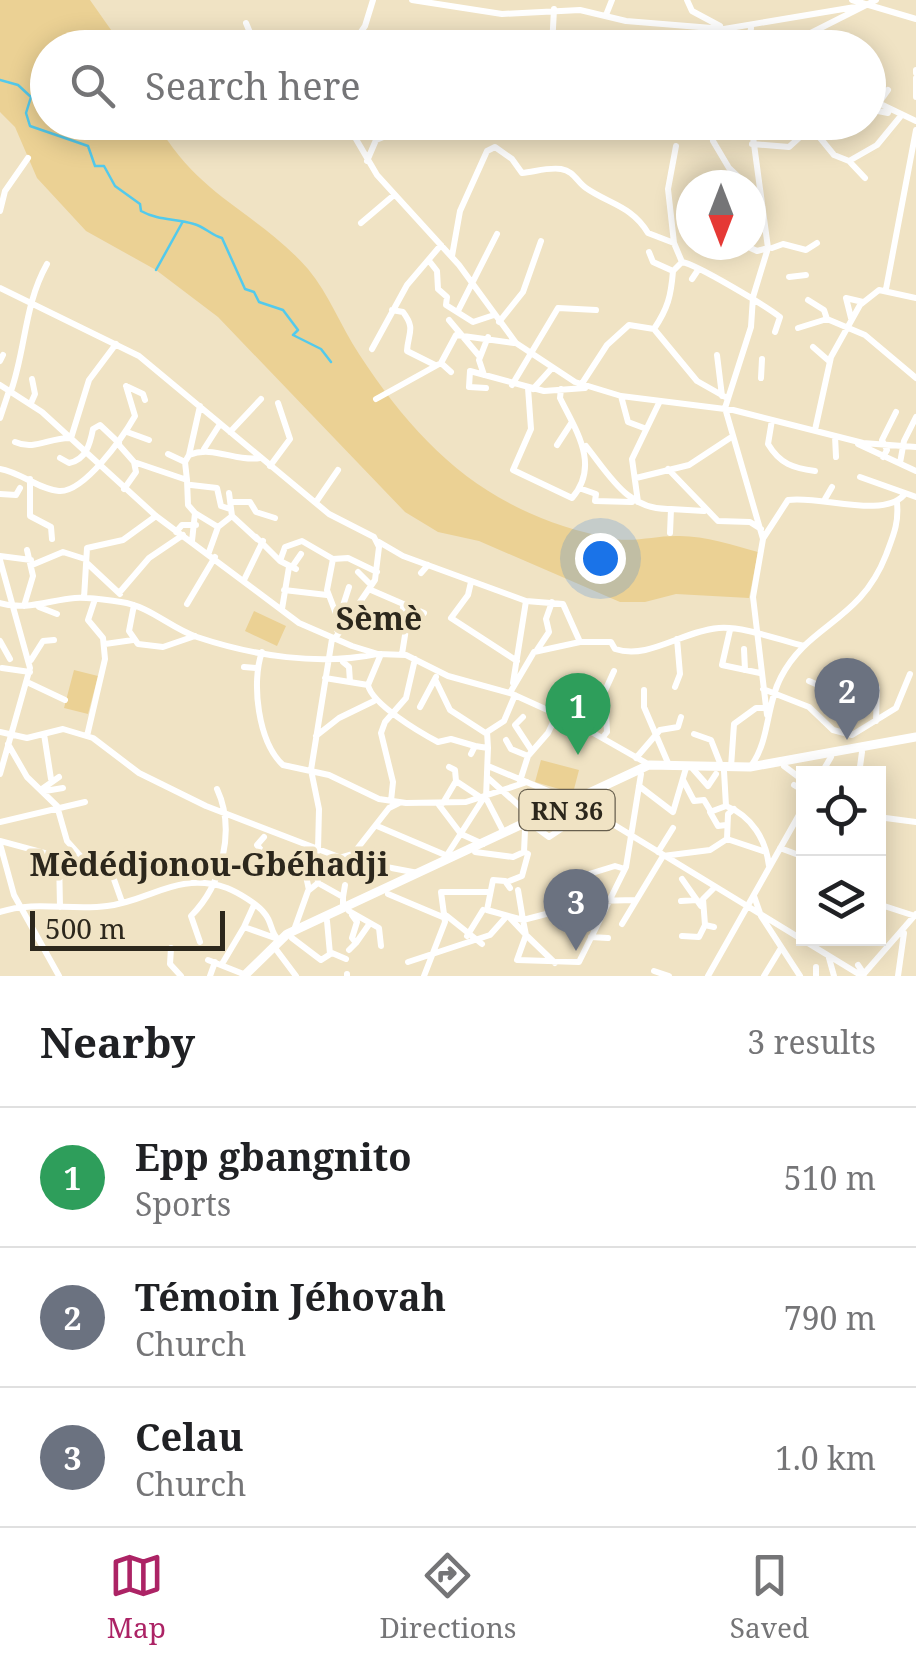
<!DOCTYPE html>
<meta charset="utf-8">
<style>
:root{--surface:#fff;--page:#f2f2f2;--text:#202124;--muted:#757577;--line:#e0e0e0;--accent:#ac2365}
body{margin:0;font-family:"Noto Serif",serif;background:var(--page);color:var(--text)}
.controls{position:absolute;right:30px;bottom:30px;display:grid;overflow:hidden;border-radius:0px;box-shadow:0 5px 25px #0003}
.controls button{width:90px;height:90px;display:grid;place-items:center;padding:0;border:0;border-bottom:2px solid var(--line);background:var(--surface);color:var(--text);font:50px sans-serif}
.compass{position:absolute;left:676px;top:170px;width:90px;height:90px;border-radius:50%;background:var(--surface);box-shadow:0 5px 25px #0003;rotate:180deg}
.scale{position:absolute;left:30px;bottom:25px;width:195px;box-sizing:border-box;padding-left:10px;border:5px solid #2c271c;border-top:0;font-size:28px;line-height:35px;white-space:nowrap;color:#2c271c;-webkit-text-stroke:8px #f0e3c4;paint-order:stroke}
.you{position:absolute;left:600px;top:558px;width:35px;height:35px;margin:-25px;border:8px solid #fff;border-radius:50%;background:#1a73e8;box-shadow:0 0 0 15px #1a73e833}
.badge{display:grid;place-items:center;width:65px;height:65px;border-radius:50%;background:var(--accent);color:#fff;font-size:32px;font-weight:700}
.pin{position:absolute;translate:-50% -82px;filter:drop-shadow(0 2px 5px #0008)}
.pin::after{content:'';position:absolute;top:52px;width:35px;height:30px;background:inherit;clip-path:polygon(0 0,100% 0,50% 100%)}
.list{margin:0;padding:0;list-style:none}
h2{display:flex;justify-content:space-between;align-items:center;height:130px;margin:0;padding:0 40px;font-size:42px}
h2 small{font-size:32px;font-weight:400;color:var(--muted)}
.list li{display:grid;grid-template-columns:65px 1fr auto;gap:30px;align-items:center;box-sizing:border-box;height:140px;padding:0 40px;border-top:2px solid var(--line)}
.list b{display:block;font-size:38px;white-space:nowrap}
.list p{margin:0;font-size:32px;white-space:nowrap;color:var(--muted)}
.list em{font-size:32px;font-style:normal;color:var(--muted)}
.icon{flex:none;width:55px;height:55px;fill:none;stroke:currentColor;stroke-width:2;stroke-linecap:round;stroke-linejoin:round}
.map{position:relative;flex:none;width:916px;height:976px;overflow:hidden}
.search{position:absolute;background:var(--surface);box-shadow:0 5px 25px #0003;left:30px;right:30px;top:30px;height:110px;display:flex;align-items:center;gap:25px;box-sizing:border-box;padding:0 35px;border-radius:55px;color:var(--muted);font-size:38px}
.sheet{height:550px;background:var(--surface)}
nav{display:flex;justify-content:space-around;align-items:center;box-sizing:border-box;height:140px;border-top:2px solid var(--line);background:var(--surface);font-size:28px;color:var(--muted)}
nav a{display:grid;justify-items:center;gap:5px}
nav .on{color:var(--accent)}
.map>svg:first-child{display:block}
</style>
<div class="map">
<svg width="916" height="976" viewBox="0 0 916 976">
<rect width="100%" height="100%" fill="#f0e3c4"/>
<!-- green -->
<path fill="#ebd194" d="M0 0H90L123 47 48 48V122L157 123C197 196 258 212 308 269 329 294 341 327 359 354 424 454 495 517 615 539 636 542 655 536 676 536 702 535 733 545 758 552L749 598 676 594 645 602H620L479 541 438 532 405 512 218 317 156 270 86 231 37 178 15 127 0 112Z
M254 611 286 626 277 646 245 631Z
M74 670 98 676 88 714 64 708Z
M541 760 579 770 573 793 535 782Z"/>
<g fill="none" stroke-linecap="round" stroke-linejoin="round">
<!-- stream -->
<path stroke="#53caec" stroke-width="2.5" d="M0 80 18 85 31 97 26 113 30 126 88 146 95 166H104L115 186 140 204 141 211C159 221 175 218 194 224 205 227 211 235 222 238L245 289 254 292 259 302 283 310 298 330 293 335 321 349 331 362
M156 270 182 223"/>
<!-- minor -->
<path stroke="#fff" stroke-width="6" d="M412 0 502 14 580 10 626 21 724 29 867 5
M687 0 692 11 720 26
M852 0 916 19
M606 15 612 0
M246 23 251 35 277 48
M734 29 744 48
M552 47 554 9
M350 48 365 26 373 0
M748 48 751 28
M781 48 876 0
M916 70V73
M916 78V97
M868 98 916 121
M878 104 888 90
M868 109 888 113
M346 122 377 175 459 265 516 343 575 382 621 396 733 410 863 443 916 447
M751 122 768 248 753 297 751 327 725 408 763 539 753 597 767 715
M807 122 834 155 849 161 877 145 900 117
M713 141 729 168 747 185
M752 144 789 147 812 126
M367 161 376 140 386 136
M849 161 865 178
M0 211 5 191 28 158
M361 223 394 195
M674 243 668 189 676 146
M744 245 757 251 768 248
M772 248 783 244 806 250 817 243
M649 252 653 262 673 271
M452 256 460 211 487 151 495 147 512 159 522 173C534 172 548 167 561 169 574 171 577 182 586 188 609 204 632 206 648 233L674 243 682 262
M430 262 437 271 438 289 447 297 446 305 473 322 494 315
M673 271 682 262C696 264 766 306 780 317L775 332
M789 277 806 275
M692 279 698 270
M0 288 139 356 329 514 374 537 379 547 375 580 336 637
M886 289 916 130
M808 300 824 310 827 319 865 335 916 378
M392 310 403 312C416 329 408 333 407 351L435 365
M458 311 497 234
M851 318 846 298 863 302
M449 320 480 357
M499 322 523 292 541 241
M798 328 827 319
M654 329 697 381 727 398
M813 347 829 361
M372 349 407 285 441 245
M717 355 722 396
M0 361 3 355
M441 363 451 372
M484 375 479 360 488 337
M761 378 762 359
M0 385 42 412 156 516 299 623 352 646 378 654 406 655 448 676 510 693 574 722 648 764
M512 385 558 308 596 310
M581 385 607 345 629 325 654 329C668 308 671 296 673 271
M126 386 143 394 145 400
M486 388 469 387 470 371 544 391 585 388
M528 388 531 429 513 470 572 498C601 465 575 429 560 398L561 389
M533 389 552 368
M11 391C26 348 24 305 47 264
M621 396 628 422 644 428
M376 399 441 363 456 335 514 343
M31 403 35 394 32 379
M0 418 9 391
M772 420 768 444C780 464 793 468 815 471
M815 430 831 357 860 305 879 290 916 298
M127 432 149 440
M230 432 261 399
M835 436 836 457
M15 442C35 451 50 437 71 438L89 380 116 344
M858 444 916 471
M119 445 134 462 136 472 124 489
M557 445 572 422
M586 446C610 476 628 511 671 509L670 533
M204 449 220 424
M168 454 185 462 187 480
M189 455 200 406
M883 457 887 450 882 440 896 412
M60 458 69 463C86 460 90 444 93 429L100 425 119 443
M134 462 187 480 188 505 195 513 192 541
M185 462 189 455C213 445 235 462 260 458
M900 463 904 441 916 417
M270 466 290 439 278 403
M0 469C20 472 40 490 59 491 84 493 123 437 135 416L126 386
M668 469 718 521 750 522 761 529
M860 477 916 497
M636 478 689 465 730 438
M30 479V516L51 527 52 539
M191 485 217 488 221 506 230 509
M579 488 596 494 595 501 632 502
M0 494 16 495 20 488
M825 499 832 487
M231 502H250L256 512 275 518
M316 502 338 470
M638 502 632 459 659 403
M671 509 704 511
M195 513 218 527
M232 516 257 539
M176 532 182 525H196
M256 537 280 561 296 569
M764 537 788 500C820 495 882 519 904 495
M379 542 403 556 526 601 513 683
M209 552 218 527 232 516 229 493
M0 556 31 560
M333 559 348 558 377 572
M0 560 30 668 0 774
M280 561 285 547 302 541 333 559 327 590 338 619 337 630
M88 564 120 594
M32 565 63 552 85 559
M292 567 301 554
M358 572 371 585
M421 573 428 565
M244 580 263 541
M471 582 468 595 451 618 517 661
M284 590 327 595
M371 590 424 613
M119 593 149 558 183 535
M84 598 87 548 123 540 156 516
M526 601 563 604 580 642
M0 603C25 611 50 600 75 598 90 597 106 600 121 602 150 606 170 628 197 637 254 656 319 666 377 654
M187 604 215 557
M134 605 129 631 138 644 163 647 195 636
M24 606 33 576 27 550
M39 607 57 614
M282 609 289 567
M339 618 349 587
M730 630 722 665 760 673
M0 641 10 659
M105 644 133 640
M744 649 745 670
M537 650 549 632 546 619 552 602
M262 652C251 682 258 742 283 765L329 775 379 799 406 803 466 802 527 782
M402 654 406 629 401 621 403 607
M31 660 43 641 54 640
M343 662 349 667 350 682
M244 667 256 668
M2 668 30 672
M325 678 368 685 381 654
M435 679 450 710 487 734
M809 681 818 685 847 677 861 687
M29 683 65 700
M368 685C372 704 419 732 438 742L451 739 475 746
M675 687 680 674 677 639
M763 689 809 707 833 730 852 735 896 708 910 674
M644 690V707L668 763
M511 691 534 652 580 642H611L615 649C649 660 682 631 719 628 743 626 779 640 804 646
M420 707 436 677
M874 707 861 687 872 678 877 688 876 721
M523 717 515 725 532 751
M574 722 604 693 614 671
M0 732 27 738 63 729 93 738 139 773 206 806 344 859 418 873
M44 734 51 779
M694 734 711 740 722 768
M87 736 105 659 103 638 88 620 95 599
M316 736 339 718 374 701
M603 737 607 732 606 712
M506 740 511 749 528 756
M8 744 27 777 57 806 67 841 84 860
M488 748 487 732 504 721 515 695
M471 754 475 746 488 748 486 798 504 833
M636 758 660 730 678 727 681 717
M488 766 572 801
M751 766C770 740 766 705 781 677 808 624 860 622 886 555 893 536 899 524 897 503
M784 766 804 781
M731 767 734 724 756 708H767
M693 769 708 786 716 774
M724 771 726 806 710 812 718 826 726 825
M821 774 831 757
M859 774 862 752
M488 778 534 819
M683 780 694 801 704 800 710 810
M520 781 528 756 548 733 557 714
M794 785 804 791
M639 786 673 812 686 768
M42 789 59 777
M45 791 63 788
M391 801 393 782 381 733 385 722 406 698 415 659
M443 803 456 781
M580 804 862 976
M439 805 461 834 483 844
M726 806C752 816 766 840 769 866
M878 817 916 822
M0 822 85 802
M377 826 450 857
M534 826 549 837 567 825 582 805
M878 836 880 817
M264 837 257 845C272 867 292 863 316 865L318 883
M727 839 728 814 734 809
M0 841 111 871 122 902
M0 844 14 895 59 976
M780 848 804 857
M475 852 513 857 524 852 525 830
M658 852 673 828
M447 855 483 799 456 781 455 770 449 767
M59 857 60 907
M316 865 353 854 389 808 399 803
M589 874 615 866 625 869
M682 879 701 906
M507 882 522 876 528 854 524 852
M510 888 505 881 493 880 487 910 523 920 518 890
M714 888 703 899 705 925 714 927
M309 890 306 876 318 850 319 809 311 770 332 639
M388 894 445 918
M754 896 761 916 800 976
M343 897 345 885
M681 901 697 900
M878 904 915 916
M254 905 244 927 275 938
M349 911 379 928 381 946
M0 912C34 900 72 911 107 906 150 901 178 871 227 888 237 892 258 904 265 914 272 922 271 934 278 939
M352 915 357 922 352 938 356 943 370 923
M447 916 482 944
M510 918 526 935 517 960 579 962 626 867 641 774
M327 921 330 954
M622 924 663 856 710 850 727 839 766 852
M294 930 308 891 318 883 343 897V907
M467 936 483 910
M682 936 699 937 705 925
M591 937 608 938
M292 938 321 960 332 953 346 959
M200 942 191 916C222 885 236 830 217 789
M171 948 170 964 181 976
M275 948 296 976
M349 950 356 943
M829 958 834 976
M208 960 246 975
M408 962 490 935 506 917
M555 963 526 935 523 920 596 901 635 900
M222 964 244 927
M858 965 864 974
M816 967V976
M654 971 669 976
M347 974V976
M210 976 215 962
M424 976 445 922 441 892H488
M708 976 804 806
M764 976 781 948
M862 976 916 914
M898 976 904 933"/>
<!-- major -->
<path stroke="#fff" stroke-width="9" d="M244 976 287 934 649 765 750 767 916 737"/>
</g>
<g text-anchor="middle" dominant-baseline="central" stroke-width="9" stroke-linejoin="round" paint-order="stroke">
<!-- shield labels -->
<rect fill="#f0e3c4" stroke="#675f4e" stroke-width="2.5" x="519.5" y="790" width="95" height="40" rx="8"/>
<g font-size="25" font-weight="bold" fill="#2c271c">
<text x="567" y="810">RN 36</text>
</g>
<!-- quarter labels -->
<g font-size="32" font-weight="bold" fill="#2c271c" stroke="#f0e3c4">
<text x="379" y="617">Sèmè</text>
<text x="209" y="863">Mèdédjonou-Gbéhadji</text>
</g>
</g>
</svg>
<div class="controls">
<button><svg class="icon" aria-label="locate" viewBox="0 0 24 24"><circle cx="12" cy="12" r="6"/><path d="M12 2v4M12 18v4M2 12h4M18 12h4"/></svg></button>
<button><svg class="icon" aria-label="layers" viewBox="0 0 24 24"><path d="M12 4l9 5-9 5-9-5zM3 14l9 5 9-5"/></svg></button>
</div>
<svg class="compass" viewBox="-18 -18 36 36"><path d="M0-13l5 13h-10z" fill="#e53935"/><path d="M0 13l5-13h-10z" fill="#757577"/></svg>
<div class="scale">500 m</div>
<div class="you"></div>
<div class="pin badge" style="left:578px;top:755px;background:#2e9e5b">1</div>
<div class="pin badge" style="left:847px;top:740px;background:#6b7280">2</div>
<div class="pin badge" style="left:576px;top:951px;background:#6b7280">3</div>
<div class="search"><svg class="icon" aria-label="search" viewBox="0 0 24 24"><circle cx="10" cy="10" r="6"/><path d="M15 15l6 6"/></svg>Search here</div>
</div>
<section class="sheet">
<h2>Nearby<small>3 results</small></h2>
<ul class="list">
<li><span class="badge" style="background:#2e9e5b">1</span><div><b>Epp gbangnito</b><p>Sports</p></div><em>510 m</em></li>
<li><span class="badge" style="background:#6b7280">2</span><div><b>Témoin Jéhovah</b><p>Church</p></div><em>790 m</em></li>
<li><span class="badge" style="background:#6b7280">3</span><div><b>Celau</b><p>Church</p></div><em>1.0 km</em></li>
</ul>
</section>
<nav>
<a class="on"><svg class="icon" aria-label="map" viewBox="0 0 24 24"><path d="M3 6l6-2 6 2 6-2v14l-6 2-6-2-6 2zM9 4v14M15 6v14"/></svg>Map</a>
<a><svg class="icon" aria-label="directions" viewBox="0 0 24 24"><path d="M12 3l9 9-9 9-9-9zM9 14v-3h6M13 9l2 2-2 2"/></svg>Directions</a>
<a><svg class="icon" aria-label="saved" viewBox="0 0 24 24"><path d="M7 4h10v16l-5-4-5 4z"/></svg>Saved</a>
</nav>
